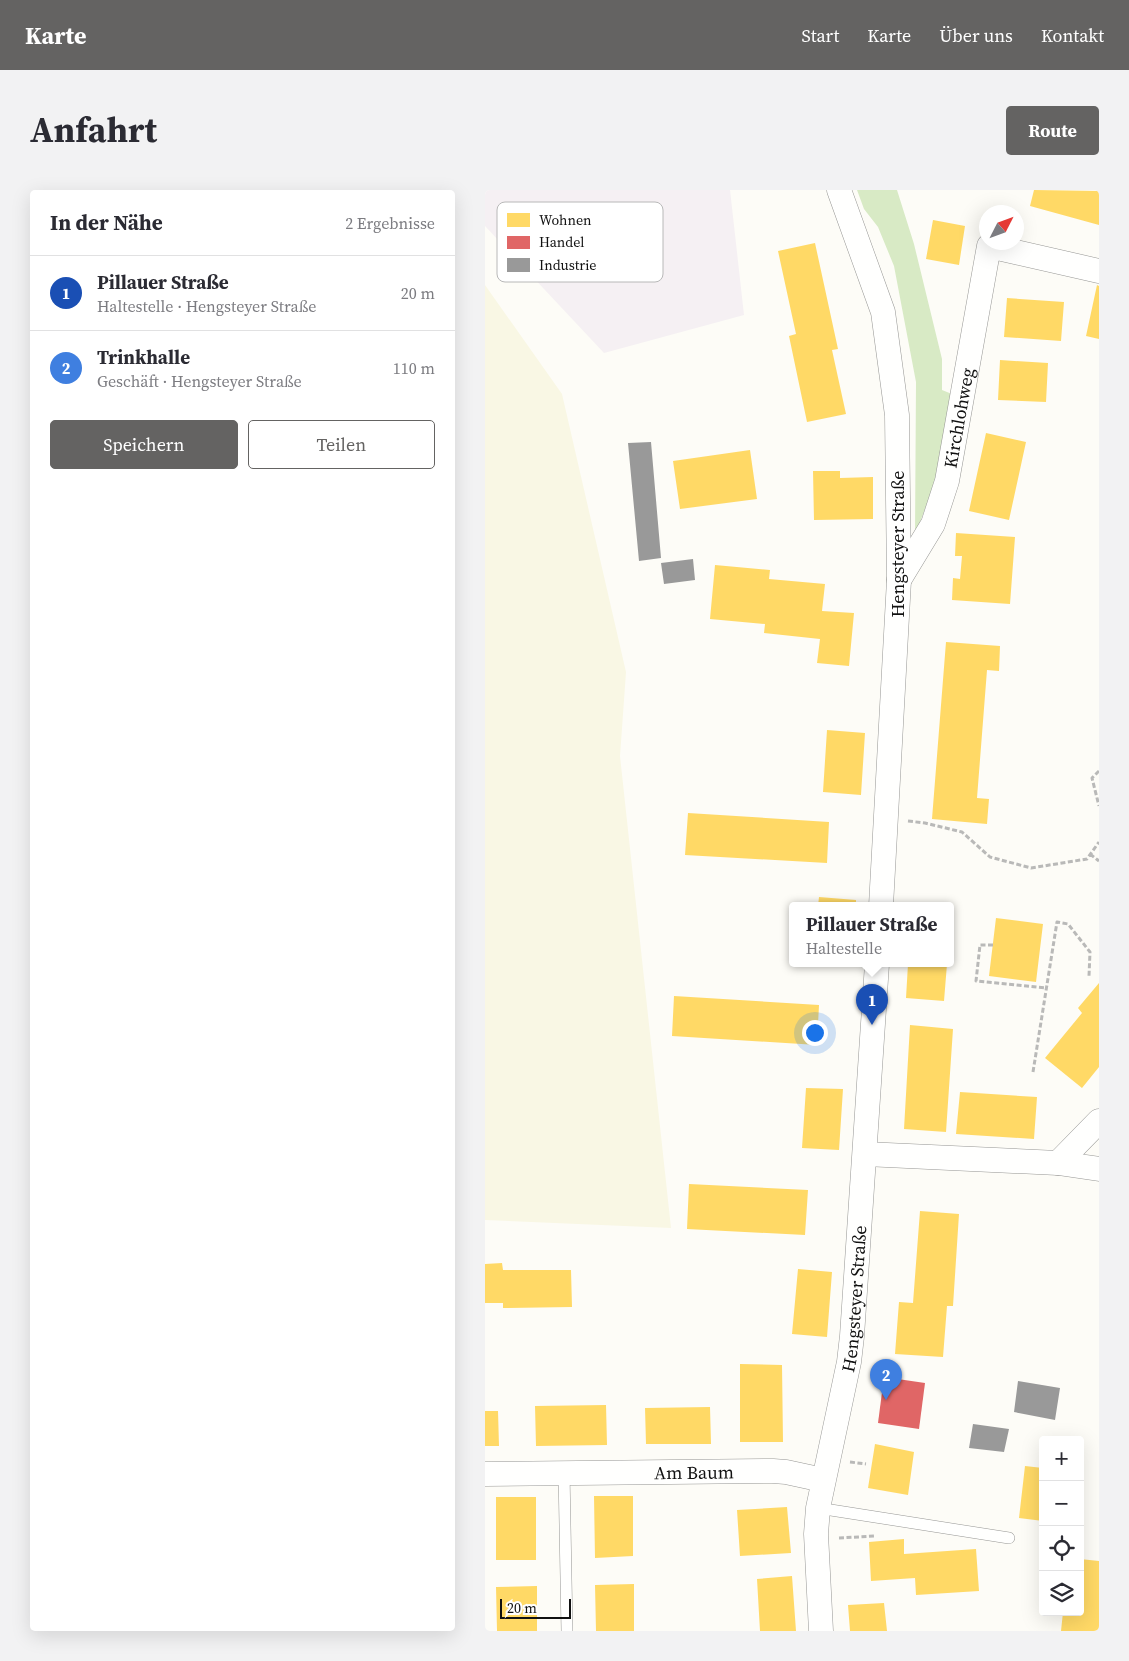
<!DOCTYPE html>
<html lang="de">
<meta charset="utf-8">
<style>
:root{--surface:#fff;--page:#f2f2f3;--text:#2b2b33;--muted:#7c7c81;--line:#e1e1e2;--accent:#646362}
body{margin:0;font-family:"Source Serif 4",serif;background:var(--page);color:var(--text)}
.controls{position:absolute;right:15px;bottom:15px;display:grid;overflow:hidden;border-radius:5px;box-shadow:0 5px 20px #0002}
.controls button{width:45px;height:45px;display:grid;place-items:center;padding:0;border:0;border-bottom:1px solid var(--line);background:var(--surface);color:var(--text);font:25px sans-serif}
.compass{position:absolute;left:494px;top:15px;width:45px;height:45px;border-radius:50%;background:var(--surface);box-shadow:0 5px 20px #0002;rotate:48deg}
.scale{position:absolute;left:15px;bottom:12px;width:71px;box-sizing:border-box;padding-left:5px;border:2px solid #111;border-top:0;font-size:14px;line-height:18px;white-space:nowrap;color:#111;-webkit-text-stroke:4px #fff;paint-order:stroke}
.you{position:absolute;left:329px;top:842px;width:18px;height:18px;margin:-12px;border:4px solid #fff;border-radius:50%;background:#1a73e8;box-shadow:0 0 0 8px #1a73e833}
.badge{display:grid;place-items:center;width:32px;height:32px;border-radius:50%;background:var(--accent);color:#fff;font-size:16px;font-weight:700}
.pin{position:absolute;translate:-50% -41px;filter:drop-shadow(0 1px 2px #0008)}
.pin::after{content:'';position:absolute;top:26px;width:18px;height:15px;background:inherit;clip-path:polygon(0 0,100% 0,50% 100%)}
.popup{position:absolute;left:304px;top:712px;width:165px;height:65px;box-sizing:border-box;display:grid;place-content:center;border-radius:5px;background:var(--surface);filter:drop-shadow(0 1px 4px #0005);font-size:16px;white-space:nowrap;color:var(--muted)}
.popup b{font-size:19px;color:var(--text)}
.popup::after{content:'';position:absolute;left:50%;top:100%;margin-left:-10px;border:10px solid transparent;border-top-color:var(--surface)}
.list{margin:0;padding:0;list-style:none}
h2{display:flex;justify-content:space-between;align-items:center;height:65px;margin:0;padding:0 20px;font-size:21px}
h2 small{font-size:16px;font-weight:400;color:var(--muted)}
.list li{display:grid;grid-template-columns:32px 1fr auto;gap:15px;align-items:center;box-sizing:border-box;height:75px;padding:0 20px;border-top:1px solid var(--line)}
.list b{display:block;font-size:19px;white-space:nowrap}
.list p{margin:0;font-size:16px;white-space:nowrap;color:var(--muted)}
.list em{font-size:16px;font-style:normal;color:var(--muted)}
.actions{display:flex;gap:10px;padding:15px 20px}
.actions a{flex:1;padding:11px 0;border:1px solid var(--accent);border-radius:5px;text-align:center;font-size:18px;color:var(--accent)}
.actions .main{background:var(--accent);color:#fff}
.icon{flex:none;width:28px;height:28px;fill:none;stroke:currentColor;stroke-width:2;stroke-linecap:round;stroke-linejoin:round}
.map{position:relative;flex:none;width:614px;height:1441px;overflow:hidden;border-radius:5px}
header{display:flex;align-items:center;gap:30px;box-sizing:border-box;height:70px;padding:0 25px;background:var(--accent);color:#fff}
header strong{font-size:24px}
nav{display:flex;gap:28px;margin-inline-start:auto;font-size:18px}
.intro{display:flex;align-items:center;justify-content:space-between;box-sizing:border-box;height:120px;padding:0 30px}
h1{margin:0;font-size:35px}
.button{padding:12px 22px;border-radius:5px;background:var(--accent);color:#fff;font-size:18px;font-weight:700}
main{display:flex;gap:30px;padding:0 30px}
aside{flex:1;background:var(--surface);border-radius:5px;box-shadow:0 5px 20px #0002}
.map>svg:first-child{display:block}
</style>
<header>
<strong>Karte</strong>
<nav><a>Start</a><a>Karte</a><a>Über uns</a><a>Kontakt</a></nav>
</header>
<div class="intro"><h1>Anfahrt</h1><a class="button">Route</a></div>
<main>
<aside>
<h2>In der Nähe<small>2 Ergebnisse</small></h2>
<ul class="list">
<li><span class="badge" style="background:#1a4fb4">1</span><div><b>Pillauer Straße</b><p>Haltestelle · Hengsteyer Straße</p></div><em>20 m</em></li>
<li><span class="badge" style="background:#3f7fe0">2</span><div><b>Trinkhalle</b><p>Geschäft · Hengsteyer Straße</p></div><em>110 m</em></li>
</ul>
<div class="actions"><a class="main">Speichern</a><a>Teilen</a></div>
</aside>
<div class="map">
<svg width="614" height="1441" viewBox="0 0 614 1441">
<rect width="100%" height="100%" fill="#fdfcf7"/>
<!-- industrial -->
<path fill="#f5f0f3" d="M0 0H245L259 125 119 163 0 36Z"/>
<!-- farmland -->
<path fill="#f9f7e4" d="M0 95 77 204 141 482 135 566 186 1038 0 1030Z"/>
<!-- forest -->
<path fill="#d8eac5" d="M372 0H412L429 54 457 169V200L467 204 455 280 430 345 431 192 409 76 393 37 379 19Z"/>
<!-- homes -->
<path fill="#ffd966" d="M549 0 614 1V35L545 16Z
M448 30 480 36 474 75 441 69Z
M330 53 353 159 347 160 361 224 322 232 304 146 311 144 293 61Z
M612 95 614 96V149L601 146Z
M522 108 579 112 576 151 519 147Z
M515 170 563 173 561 212 513 210Z
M501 243 541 252 524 330 484 321Z
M265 260 272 309 195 319 188 271Z
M328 281H355V288L388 287V329L329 330Z
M471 343 530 347 525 414 467 410 468 388 475 389 477 366H470Z
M230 375 285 380 284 389 340 394 337 421 369 423 364 476 332 473 335 449 279 443 280 434 225 429Z
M461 452 515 456 514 481 502 480 492 608 504 609 502 634 447 629Z
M342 540 380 543 376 605 338 602Z
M203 623 344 632 342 673 200 665Z
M334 707 371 710V716H333Z
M511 728 558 734 551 792 504 786Z
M423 774H462L459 811 421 808Z
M614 793V877L597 898 560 868 597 823 593 818Z
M189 806 334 815 332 855 187 846Z
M425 835 468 839 461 942 419 939Z
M321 898 358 899 354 960 317 958Z
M475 902 552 907 549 949 471 944Z
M204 994 323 1000 320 1045 202 1039Z
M435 1021 474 1024 468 1116H462L458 1167 410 1164 414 1112 428 1113Z
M17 1073 18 1080H86L87 1117 18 1118V1113H0V1074Z
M313 1079 347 1082 342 1147 307 1144Z
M255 1174 297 1175 298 1252H255Z
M121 1215 122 1255 51 1256 50 1216Z
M225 1217 226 1254H161L160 1218Z
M0 1221H13L14 1256H0Z
M390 1254 429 1262 423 1305 383 1298Z
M540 1276 558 1278V1331L534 1328Z
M109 1306H148V1366L110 1368Z
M11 1307H51V1370H11Z
M302 1317 306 1363 255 1366 252 1320Z
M419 1349V1364L491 1359 494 1401 431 1405 430 1388 386 1391 384 1352Z
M595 1369 614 1371V1441H576L578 1422H595Z
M307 1386 311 1441H275L272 1389Z
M149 1394V1441H111L110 1395Z
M52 1396V1441H12L11 1397Z
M399 1413 402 1441H365L363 1415Z"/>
<!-- shops -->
<path fill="#e06666" d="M399 1187 440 1193 434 1239 393 1233Z"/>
<!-- industry -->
<path fill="#999" d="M166 252 176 368 154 371 143 253Z
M208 369 210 390 179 394 176 373Z
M533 1191 575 1198 570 1230 529 1222Z
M488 1234 524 1239 519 1262 484 1258Z"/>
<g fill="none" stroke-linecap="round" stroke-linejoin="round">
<defs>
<path id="service" d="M79 1282 82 1441
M333 1318 524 1348"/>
<g id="minor">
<path d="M354 0 398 122 412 225 414 390 396 716"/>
<path id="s1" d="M414 390 448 334 462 291 504 56 614 81"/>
<path d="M380 964 573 973 614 979"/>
<path d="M573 973 614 931"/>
<path id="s2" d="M0 1284 288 1281 301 1282 338 1290"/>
<path id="s3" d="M336 1441 331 1344 333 1318 364 1172 367 1146 392 774"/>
</g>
</defs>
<!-- service casing -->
<use href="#service" stroke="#979795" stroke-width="12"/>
<!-- minor casing -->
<use href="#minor" stroke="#979795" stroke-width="25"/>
<!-- path -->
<path stroke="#b9b9b8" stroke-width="3" stroke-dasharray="5 2.5" stroke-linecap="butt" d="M614 581 607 588 614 616
M423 631 440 633 477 642 505 667 546 678 602 669 614 652
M605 664 614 671
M508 755H495L491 791 561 798
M548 882 572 732 583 734 605 762 604 786
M365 1272 381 1274
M354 1348 390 1346"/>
<!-- service -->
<use href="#service" stroke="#fffffe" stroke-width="11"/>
<!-- minor -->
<use href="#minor" stroke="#fffffe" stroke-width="24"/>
</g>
<g text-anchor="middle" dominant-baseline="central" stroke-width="5" stroke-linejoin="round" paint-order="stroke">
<!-- street labels -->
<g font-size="18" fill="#111" stroke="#fff">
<text stroke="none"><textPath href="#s1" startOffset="175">Kirchlohweg</textPath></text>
<text transform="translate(412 354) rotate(-90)">Hengsteyer Straße</text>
<text stroke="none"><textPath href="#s3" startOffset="336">Hengsteyer Straße</textPath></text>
<text stroke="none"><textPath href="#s2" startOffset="209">Am Baum</textPath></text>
</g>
</g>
<!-- legend -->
<rect x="12" y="12" width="166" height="80" rx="8" fill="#fff" stroke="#b8b8b8" stroke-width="1"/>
<rect x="22" y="23" width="23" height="14" fill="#ffd966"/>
<rect x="22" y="46" width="23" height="13" fill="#e06666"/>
<rect x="22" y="68" width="23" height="14" fill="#999"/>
<g font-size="14" fill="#111">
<text x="54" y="35">Wohnen</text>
<text x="54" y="57">Handel</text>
<text x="54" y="80">Industrie</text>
</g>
</svg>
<div class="controls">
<button>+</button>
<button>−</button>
<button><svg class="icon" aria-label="locate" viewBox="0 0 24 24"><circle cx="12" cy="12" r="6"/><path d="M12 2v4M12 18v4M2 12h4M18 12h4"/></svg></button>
<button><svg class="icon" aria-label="layers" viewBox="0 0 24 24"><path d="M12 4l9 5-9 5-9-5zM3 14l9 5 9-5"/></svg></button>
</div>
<svg class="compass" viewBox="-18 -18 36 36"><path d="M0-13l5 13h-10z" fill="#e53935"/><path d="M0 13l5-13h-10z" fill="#7c7c81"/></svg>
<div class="scale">20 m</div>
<div class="you"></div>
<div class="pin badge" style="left:387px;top:835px;background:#1a4fb4">1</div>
<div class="popup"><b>Pillauer Straße</b>Haltestelle</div>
<div class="pin badge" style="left:401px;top:1210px;background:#3f7fe0">2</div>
</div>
</main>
